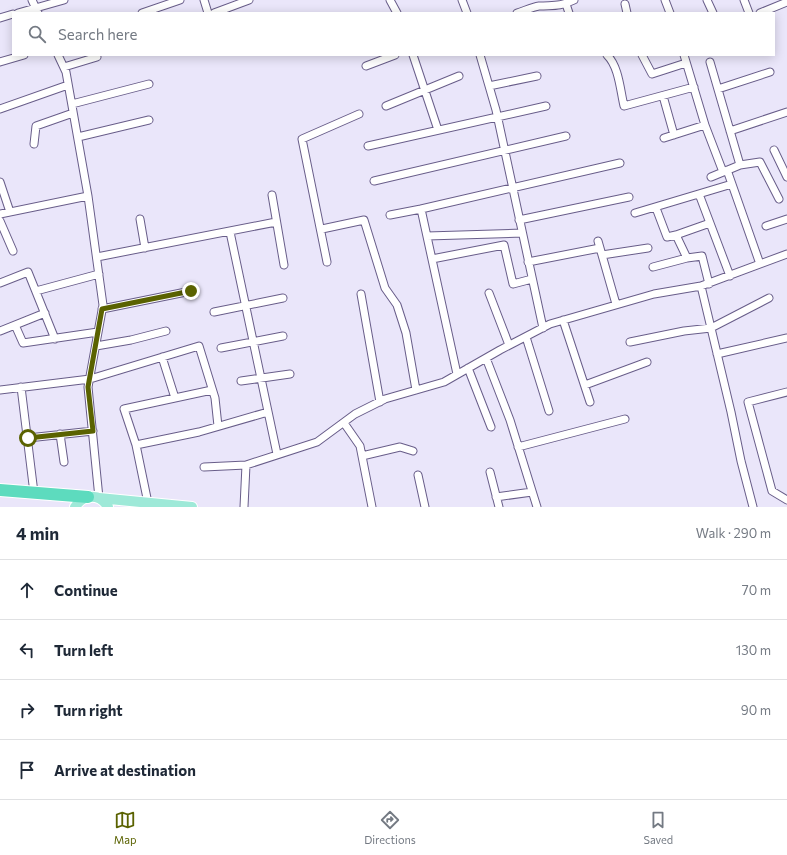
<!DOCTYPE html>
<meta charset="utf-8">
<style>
:root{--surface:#fff;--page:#f6f6f7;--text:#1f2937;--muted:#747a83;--line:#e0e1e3;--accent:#5a6200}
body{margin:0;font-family:Commissioner,sans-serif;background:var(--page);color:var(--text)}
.stop{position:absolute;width:12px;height:12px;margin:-9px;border:3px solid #5a6200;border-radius:50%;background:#fff}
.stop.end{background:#5a6200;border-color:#fff;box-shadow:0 1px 4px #0008}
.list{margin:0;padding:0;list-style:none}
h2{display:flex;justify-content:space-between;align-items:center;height:52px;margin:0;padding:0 16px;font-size:17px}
h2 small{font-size:13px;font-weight:400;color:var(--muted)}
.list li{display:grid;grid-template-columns:26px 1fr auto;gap:12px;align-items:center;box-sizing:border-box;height:60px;padding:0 16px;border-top:1px solid var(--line)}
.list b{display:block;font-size:15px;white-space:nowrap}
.list em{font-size:13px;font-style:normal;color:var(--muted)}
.icon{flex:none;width:22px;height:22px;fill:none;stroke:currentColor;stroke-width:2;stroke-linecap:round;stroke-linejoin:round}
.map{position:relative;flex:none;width:787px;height:507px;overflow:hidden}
.search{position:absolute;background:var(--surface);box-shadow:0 2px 10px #0003;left:12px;right:12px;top:12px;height:44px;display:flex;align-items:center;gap:10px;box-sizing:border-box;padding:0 14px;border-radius:0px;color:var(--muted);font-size:15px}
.sheet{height:292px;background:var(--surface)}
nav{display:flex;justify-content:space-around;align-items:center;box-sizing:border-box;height:56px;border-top:1px solid var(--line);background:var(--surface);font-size:11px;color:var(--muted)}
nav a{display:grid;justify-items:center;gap:2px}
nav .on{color:var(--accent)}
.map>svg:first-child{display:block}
</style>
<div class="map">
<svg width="787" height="507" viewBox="0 0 787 507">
<rect width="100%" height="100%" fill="#eae6fa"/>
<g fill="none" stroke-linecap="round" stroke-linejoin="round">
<defs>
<path id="street" d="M32 0 38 13
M204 0 208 13
M390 0 397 13
M462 0 467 13
M665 0 670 13
M707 0 713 13
M744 0 749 13
M566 4 569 13
M625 4 627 13
M18 13 64 0
M142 13 180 0
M214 13 249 0
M517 13C524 11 532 7 539 6 555 5 558 7 574 0
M760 13 787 2
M0 18 13 14
M58 55 66 72 88 196 103 305 88 387 99 498
M413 55 438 130
M480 55 496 110 543 328
M607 55C619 67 620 89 624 106L694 87
M642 55 652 74 686 63
M684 55 705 125
M0 62 24 55
M710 62 740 165 711 177
M366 66 395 55
M64 67 97 57
M489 86 537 76
M718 89 770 72
M663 96 674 135
M72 104 149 84
M386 106 459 76
M0 109 68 85
M730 131 787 112
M78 137 149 120
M664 138 705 125 723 172
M34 144 36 126 73 113
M368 146 546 106
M774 150 787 177
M740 165 760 162 779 199
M727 170 760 264
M374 181 566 136
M0 182 10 212
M699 194 730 276
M272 195 284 265
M656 208 667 237 676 235 710 223
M635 213 732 184
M0 214 88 196
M390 215 421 209
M140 219 145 248
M519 220 629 197
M0 221 13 251
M766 226 787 219
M322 229 364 220 385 288 397 305 406 333 416 390
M230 232 277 454
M676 235 687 258 702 256 709 284
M427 236 522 233
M598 241 616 304
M602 255 648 248
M97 257 276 222
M432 259 504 245 513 284 532 279
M327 262 302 139 359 114
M528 262 600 248
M653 267 687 258
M0 283 28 272 55 339
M701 286 731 412 741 461 753 507
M36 291 99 274
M489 293 509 345
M361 294 380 402
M102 309 191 291
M214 312 283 298
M563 320 590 402
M15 325 23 343 98 332
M0 331 45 313
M526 337 549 411
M630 342 684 331 711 328 769 298
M96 346 131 340 166 331
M221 348 283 336
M717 354 787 338
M162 357 175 398
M486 358 510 420 537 507
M468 368 491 427
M457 374 421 209 620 163
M241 381 290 374
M585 385 647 362
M21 387 34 493
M0 390 90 379 199 346 215 398 218 426
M212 390 124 409 136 445 199 432 268 412
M787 392 748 402 772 491 787 500
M344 423 360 446 372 507
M60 434 64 462
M28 438 93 431
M136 445 148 503
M518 447 625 419
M362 456 400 447 413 451
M204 467 246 465
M490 472 499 507
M418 475 425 507
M496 497 532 492
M244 507 246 465 317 442 355 414 385 399 444 382 500 350 550 324 654 294 701 286 787 254"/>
<path id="primary" d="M99 498 192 507
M75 507C83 494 100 493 108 507"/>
<path id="highway" d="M0 490 88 497"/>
</defs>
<!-- street casing -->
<use href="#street" stroke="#685d89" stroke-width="9"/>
<!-- primary casing -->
<use href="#primary" stroke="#fff" stroke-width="12"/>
<!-- highway casing -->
<use href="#highway" stroke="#fff" stroke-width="14"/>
<!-- street -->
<use href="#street" stroke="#fff" stroke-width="7"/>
<!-- primary -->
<use href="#primary" stroke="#9ee9d8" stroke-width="10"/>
<!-- highway -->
<use href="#highway" stroke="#5ddbbe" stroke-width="12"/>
</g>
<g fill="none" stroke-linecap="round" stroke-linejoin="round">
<!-- route -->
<path stroke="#5a6200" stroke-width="5" d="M28 438 93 431 88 387 102 309 191 291"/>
</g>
</svg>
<div class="stop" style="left:28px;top:438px"></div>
<div class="stop end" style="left:191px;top:291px"></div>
<div class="search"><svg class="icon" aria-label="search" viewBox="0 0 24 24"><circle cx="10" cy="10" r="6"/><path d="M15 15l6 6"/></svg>Search here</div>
</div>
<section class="sheet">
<h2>4 min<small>Walk · 290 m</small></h2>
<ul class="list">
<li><svg class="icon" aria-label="ahead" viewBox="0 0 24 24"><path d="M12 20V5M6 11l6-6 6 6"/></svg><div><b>Continue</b></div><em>70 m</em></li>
<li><svg class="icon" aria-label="left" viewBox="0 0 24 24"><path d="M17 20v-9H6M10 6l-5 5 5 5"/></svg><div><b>Turn left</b></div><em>130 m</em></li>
<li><svg class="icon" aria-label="right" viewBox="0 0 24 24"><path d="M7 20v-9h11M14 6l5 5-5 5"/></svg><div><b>Turn right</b></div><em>90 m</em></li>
<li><svg class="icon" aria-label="arrive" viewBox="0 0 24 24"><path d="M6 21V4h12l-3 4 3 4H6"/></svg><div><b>Arrive at destination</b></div></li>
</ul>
</section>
<nav>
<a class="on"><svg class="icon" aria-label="map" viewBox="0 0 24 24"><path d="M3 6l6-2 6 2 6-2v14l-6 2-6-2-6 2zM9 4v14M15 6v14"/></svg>Map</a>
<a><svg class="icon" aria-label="directions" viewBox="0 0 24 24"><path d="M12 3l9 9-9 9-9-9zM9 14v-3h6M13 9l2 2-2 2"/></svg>Directions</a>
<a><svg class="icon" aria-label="saved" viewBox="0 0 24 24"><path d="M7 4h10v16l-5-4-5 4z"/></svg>Saved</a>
</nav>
